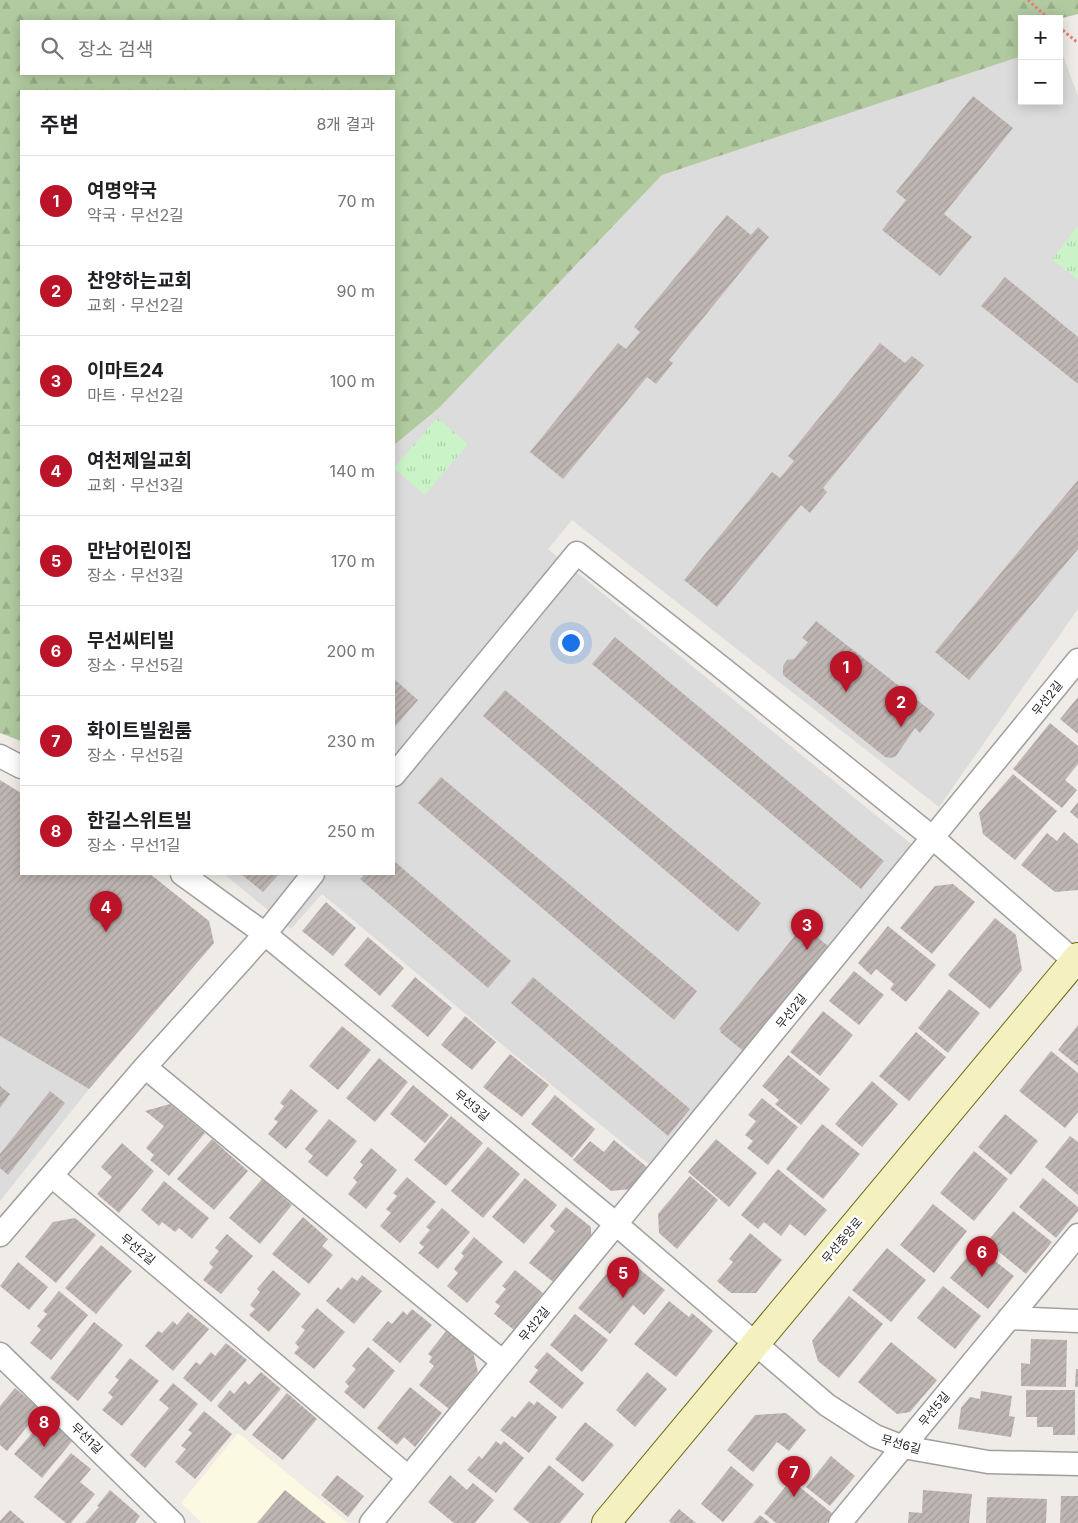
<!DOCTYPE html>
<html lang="ko">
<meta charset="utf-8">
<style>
:root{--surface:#fff;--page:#f6f6f6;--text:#202124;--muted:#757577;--line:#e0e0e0;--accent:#bb1328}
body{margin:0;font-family:Inter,"Noto Sans KR",sans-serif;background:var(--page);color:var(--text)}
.controls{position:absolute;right:15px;top:15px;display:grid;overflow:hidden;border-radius:0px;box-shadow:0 2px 12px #0003}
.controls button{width:45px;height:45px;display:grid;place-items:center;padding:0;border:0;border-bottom:1px solid var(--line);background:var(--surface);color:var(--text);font:25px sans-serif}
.you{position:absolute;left:570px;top:642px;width:18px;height:18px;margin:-12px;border:4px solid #fff;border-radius:50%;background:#1a73e8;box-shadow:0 0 0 8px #1a73e833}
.badge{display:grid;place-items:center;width:32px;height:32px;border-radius:50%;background:var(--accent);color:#fff;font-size:16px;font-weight:700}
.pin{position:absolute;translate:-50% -41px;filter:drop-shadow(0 1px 2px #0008)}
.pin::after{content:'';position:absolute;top:26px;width:18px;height:15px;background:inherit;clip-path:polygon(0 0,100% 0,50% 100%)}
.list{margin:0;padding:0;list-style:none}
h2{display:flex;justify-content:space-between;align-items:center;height:65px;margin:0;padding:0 20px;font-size:21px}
h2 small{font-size:16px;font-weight:400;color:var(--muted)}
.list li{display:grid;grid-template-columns:32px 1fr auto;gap:15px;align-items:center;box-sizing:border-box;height:90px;padding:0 20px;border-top:1px solid var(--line)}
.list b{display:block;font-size:19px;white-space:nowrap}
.list p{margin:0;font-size:16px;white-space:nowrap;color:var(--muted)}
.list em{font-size:16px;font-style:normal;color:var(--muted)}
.icon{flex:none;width:28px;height:28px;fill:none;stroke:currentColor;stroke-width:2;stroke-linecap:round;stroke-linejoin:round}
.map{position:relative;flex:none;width:1078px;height:1523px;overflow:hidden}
.search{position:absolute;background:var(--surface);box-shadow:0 2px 12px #0003;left:20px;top:20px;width:375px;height:55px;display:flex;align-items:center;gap:12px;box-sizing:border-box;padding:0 18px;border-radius:0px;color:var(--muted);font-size:19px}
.panel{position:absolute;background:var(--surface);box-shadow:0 2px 12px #0003;left:20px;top:90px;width:375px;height:785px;border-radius:0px}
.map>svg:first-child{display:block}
</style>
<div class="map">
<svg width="1078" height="1523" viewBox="0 0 1078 1523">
<defs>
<pattern id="forest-firs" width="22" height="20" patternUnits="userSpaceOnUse" patternTransform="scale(1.25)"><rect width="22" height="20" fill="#b1ca9f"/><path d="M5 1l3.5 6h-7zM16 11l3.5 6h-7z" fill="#98ad88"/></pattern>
<pattern id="park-tufts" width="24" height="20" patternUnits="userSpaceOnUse" patternTransform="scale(1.25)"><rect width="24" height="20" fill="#caf4c8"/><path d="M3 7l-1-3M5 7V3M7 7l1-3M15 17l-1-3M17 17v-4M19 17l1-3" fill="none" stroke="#add1ab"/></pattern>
<pattern id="building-hatch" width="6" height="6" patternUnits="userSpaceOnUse" patternTransform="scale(1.25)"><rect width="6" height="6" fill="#bfb6b3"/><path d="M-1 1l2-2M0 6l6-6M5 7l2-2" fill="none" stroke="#a49c9a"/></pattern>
</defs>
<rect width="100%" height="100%" fill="#efebe6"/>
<!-- residential -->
<path fill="#dddcdc" d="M1059 45 1078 96V609L939 807 572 520 548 549 915 847 655 1169 505 1047 322 894 291 929 224 874H394V445L439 408 662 175 1022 56V101H1059Z
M0 1036 89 1089 0 1201Z"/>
<!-- education -->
<path fill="#fcf9e2" d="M238 1433 348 1523H202L181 1503Z"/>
<!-- forest -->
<path fill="url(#forest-firs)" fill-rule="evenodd" d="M0 0H1078V14L1059 19H1022V56L662 175 439 408 394 445V91H21V741L0 733ZM21 21H394V74H21Z"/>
<!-- park -->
<path fill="url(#park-tufts)" d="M1078 226V280L1052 259Z
M437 418 468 444 425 495 394 468Z"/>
<!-- building -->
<path fill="url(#building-hatch)" d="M973 96 1013 128 944 214 972 237 940 276 882 230 906 200 896 192Z
M727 215 751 235 758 227 769 237 669 360 673 363 656 384 647 377 563 479 530 452 618 343 626 349 640 332 634 327Z
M1005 277 1078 337V384L981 306Z
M880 343 905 363 912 356 924 365 823 488 827 492 810 513 801 505 717 607 684 580 772 472 780 478 794 461 788 456Z
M1078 480V549L969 680 935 652Z
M816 621 935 714 920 733 915 728 896 756 891 758 885 757 783 675V666L787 660 794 659 808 642 802 638Z
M615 637 884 861 861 889 592 664Z
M394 679 418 700 394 728Z
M505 690 761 903 738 932 483 716Z
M1078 697V734L1060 719Z
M1050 723 1078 746V764L1065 780 1077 790 1062 808 1013 769Z
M1013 774 1057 811 1015 860 983 834 979 813Z
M441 777 697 991 674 1020 418 803Z
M0 780 21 793V874H150L209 921 214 943 89 1089 0 1036Z
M1078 802V819L1070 812Z
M1064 832 1078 844V890L1055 892 1021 865 1047 833 1057 841Z
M394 861 511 961 488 988 360 879 365 874H394Z
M241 874H279L263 892Z
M953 884 975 902 932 954 900 928 935 886Z
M326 902 356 928 333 956 302 931Z
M995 918 1016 935 1022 970 990 1009 948 975Z
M888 926 936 965 906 1002 890 989 894 984 876 969 871 975 858 963Z
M802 927 803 929 805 927 828 946 827 947 828 948 746 1050 744 1048 742 1050 720 1032 721 1030 719 1029Z
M368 937 404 968 380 996 344 965Z
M854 971 884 995 859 1025 829 1001Z
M415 977 452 1008 428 1037 391 1006Z
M533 977 690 1109 668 1136 511 1003Z
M949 989 980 1013 948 1053 918 1028Z
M823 1011 853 1035 820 1076 790 1052Z
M465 1016 496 1042 472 1070 441 1045Z
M1078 1025V1066L1058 1050Z
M342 1026 371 1050 338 1090 309 1066Z
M916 1032 946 1057 909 1101 879 1076Z
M1051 1051 1078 1073V1112L1065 1128 1019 1091Z
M510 1054 549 1085 522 1117 483 1087Z
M788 1055 830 1089 801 1125 775 1104 779 1100 762 1086Z
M379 1058 408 1082 375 1122 346 1098Z
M872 1081 898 1104 862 1147 835 1124Z
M413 1085 449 1115 425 1143 390 1114Z
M0 1086 10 1094 0 1108Z
M291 1089 318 1111 286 1149 268 1134 278 1122 274 1119 284 1106 280 1103Z
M50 1091 65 1103 8 1175 0 1168V1154Z
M555 1095 595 1129 572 1158 531 1124Z
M762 1098 798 1127 768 1165 747 1148 753 1141 745 1135 756 1121 748 1115Z
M170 1104 205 1133 169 1176 150 1160 154 1155 146 1148 164 1126 145 1111Z
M1005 1114 1038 1141 1011 1175 978 1147Z
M451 1116 483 1143 446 1186 414 1160Z
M329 1119 357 1141 327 1177 308 1162 313 1156 305 1149Z
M822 1124 860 1154 823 1199 786 1169Z
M1070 1136 1078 1142V1195L1045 1167Z
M212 1139 248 1171 214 1210 177 1179Z
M716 1139 757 1173 729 1207 688 1172Z
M614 1140 648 1168 631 1189 611 1191 573 1160 590 1141 604 1152Z
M122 1143 154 1171 119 1213 97 1194 112 1177 101 1167Z
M488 1147 520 1174 483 1218 451 1191Z
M371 1148 397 1170 366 1209 348 1194 357 1182 353 1178 363 1165 360 1162Z
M974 1151 1008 1179 974 1221 940 1193Z
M778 1169 827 1210 805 1236 790 1224 781 1236 764 1222 758 1229 741 1215Z
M690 1176 718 1200 677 1249 659 1233 658 1214Z
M407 1177 436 1202 400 1243 380 1226 391 1213 386 1209 397 1196 393 1193Z
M525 1178 557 1205 524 1244 492 1217Z
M1043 1178 1078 1207V1211L1056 1238 1019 1207Z
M262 1179 292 1205 260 1244 229 1218Z
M164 1181 209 1218 192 1239 179 1228 175 1232 162 1222 159 1226 141 1210Z
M933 1204 967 1231 934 1273 900 1245Z
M566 1207 591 1227V1241L556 1284 529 1263 555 1231 550 1226Z
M442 1208 470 1232 438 1269 418 1253 424 1247 419 1243 430 1230 426 1227Z
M1013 1211 1052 1242 1026 1274 987 1242Z
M303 1217 328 1239 322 1246 333 1255 309 1284 272 1254Z
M75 1218 96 1235 56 1283 25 1257 53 1222Z
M750 1233 782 1260 756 1293H731L717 1281 733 1262 729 1259Z
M227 1234 253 1256 221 1294 203 1280 213 1267 209 1263 219 1251 215 1248Z
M474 1237 503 1262 467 1303 447 1286 458 1273 454 1269 464 1256 461 1253Z
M101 1245 132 1271 96 1314 65 1288Z
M976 1246 1014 1276 988 1309 950 1278Z
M887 1248 926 1280 891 1322 852 1290Z
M18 1262 48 1287 29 1310 0 1286Z
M612 1267H637L665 1290 644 1315 633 1305 610 1334 578 1308Z
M273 1270 301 1294 269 1332 249 1315 255 1309 250 1305 260 1292 257 1289Z
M515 1270 543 1293 514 1330 494 1314 500 1306 495 1302 506 1289 502 1286Z
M362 1275 382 1291 354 1324 326 1301 338 1287 341 1290 352 1277 357 1281Z
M943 1286 981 1316 955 1349 917 1318Z
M59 1291 88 1315 51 1360 30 1343 41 1330 37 1326 47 1314 43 1311Z
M849 1296 883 1324 839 1378 818 1361 812 1341Z
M669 1301 689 1317 692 1313 713 1331 676 1377 634 1344Z
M317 1308 345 1332 314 1369 294 1353 299 1347 295 1343 305 1330 301 1327Z
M412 1309 432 1325 400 1363 372 1340 388 1321 392 1324 403 1311 407 1315Z
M188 1312 209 1329 173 1371 145 1346 158 1331 162 1333 173 1321 177 1325Z
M575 1314 608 1340 582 1372 550 1345Z
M94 1322 123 1345 78 1401 50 1378Z
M446 1331 473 1352 478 1372 449 1409 419 1385 434 1366 429 1362 432 1357 428 1354Z
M1031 1339 1067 1340 1066 1387 1021 1386V1363L1030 1364Z
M891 1342 937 1380 910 1412 897 1414 858 1382Z
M226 1343 247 1360 211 1402 183 1378 196 1362 200 1365 211 1352 215 1356Z
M368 1347 395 1371 364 1409 344 1392 349 1386 345 1382 356 1369 352 1366Z
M547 1352 584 1383 562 1409 529 1382 538 1370 534 1367Z
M130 1358 159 1381 122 1426 102 1410 113 1397 108 1393 119 1380 115 1377Z
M1076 1369H1078V1387H1075Z
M261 1372 281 1389 245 1431 217 1406 230 1390 234 1394 245 1381 249 1385Z
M647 1372 667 1389 635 1427 616 1410Z
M173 1383 198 1404 145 1468 130 1455 169 1408 159 1400Z
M410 1387 442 1413 415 1447 404 1437 397 1445 377 1428Z
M15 1388 41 1410 7 1451 0 1445V1406Z
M1026 1390H1075V1435H1053V1427H1037V1417H1026Z
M981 1391 1012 1396 1009 1416 1015 1417 1011 1437 958 1429 961 1408 970 1397 980 1399Z
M287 1393 317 1419 283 1460 252 1435Z
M529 1401 534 1405 537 1401 557 1417 529 1453 500 1430 512 1416 515 1418Z
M204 1411 232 1434 195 1479 175 1462 186 1449 181 1446 192 1433 188 1430Z
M786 1413 806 1430 789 1451 777 1442 753 1472 727 1450 755 1415Z
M46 1417 73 1440 42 1478 14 1454Z
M585 1422 614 1445 583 1482 555 1459Z
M496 1441 501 1445 504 1441 524 1458 496 1493 467 1470 479 1456 482 1459Z
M71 1453 91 1469 80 1482 95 1494 71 1523H66L34 1497Z
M831 1456 855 1476 830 1506 806 1487Z
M549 1465 584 1494 560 1523H530L513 1509Z
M731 1466 754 1485 723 1522 701 1504Z
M337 1475 364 1496 348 1517 321 1495Z
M450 1475 467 1490 473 1483 494 1500 475 1523H454L428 1502Z
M791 1480 833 1514 826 1523H776L764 1513Z
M110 1490 140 1516 135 1523H85L99 1507 97 1506Z
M285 1490 326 1523H257Z
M923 1490 972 1494 969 1523H908L909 1512 922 1513Z
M1061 1496H1078V1523H1060Z
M987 1497 1047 1499 1046 1523H986Z
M679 1509 696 1523H671L669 1521Z
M10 1510 25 1523H0V1521Z
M760 1515 770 1523H753Z"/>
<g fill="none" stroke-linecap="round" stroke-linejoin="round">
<defs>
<path id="street" d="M0 756 21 767
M394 775 577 553 726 671 933 838 1078 964
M182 874 265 934 616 1224 827 1405 875 1436 903 1447 988 1462 1078 1464
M145 1067 503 1362
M52 1176 408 1477
M0 1235 145 1067 265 934 313 874
M1009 1318 1078 1321
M0 1354 173 1523
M371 1523 1078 660
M840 1523 1078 1235"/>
<path id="secondary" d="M606 1523 1078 957"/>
</defs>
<!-- street casing -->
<use href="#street" stroke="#a0a0a0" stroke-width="25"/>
<!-- secondary casing -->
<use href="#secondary" stroke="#6d6b0f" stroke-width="30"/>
<!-- path -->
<path stroke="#ed797c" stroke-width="3" stroke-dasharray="2.5 2.5" stroke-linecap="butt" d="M1028 0 1049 19
M1059 27 1078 43"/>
<!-- street -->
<use href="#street" stroke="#fff" stroke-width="22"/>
<!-- secondary -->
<use href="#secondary" stroke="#f4f0bf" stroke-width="28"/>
</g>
<g text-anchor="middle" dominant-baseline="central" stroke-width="5" stroke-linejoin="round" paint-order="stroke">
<!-- street labels -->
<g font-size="12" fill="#1f1f1f" stroke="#fff">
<text transform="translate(1047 698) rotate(-51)">무선2길</text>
<text transform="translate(791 1011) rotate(-51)">무선2길</text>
<text transform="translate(472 1105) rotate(40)">무선3길</text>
<text transform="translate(842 1240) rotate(-50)">무선중앙로</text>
<text transform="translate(138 1249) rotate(40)">무선2길</text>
<text transform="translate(534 1324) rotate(-51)">무선2길</text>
<text transform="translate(934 1409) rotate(-50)">무선5길</text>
<text transform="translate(87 1438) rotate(44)">무선1길</text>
<text transform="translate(901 1444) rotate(16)">무선6길</text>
</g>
</g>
</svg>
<div class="controls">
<button>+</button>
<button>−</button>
</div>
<div class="you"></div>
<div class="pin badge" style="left:846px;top:692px">1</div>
<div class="pin badge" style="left:901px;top:727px">2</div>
<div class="pin badge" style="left:807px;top:950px">3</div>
<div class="pin badge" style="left:106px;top:932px">4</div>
<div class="pin badge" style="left:623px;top:1298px">5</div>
<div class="pin badge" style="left:982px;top:1277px">6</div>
<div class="pin badge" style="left:794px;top:1497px">7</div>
<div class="pin badge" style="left:44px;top:1447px">8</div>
<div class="search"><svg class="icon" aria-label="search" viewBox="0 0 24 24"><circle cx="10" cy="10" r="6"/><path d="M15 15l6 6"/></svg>장소 검색</div>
<section class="panel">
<h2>주변<small>8개 결과</small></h2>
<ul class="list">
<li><span class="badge">1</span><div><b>여명약국</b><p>약국 · 무선2길</p></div><em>70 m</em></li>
<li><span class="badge">2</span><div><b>찬양하는교회</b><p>교회 · 무선2길</p></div><em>90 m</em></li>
<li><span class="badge">3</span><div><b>이마트24</b><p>마트 · 무선2길</p></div><em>100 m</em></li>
<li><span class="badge">4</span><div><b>여천제일교회</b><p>교회 · 무선3길</p></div><em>140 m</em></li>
<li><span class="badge">5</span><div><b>만남어린이집</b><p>장소 · 무선3길</p></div><em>170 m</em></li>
<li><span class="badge">6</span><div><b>무선씨티빌</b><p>장소 · 무선5길</p></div><em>200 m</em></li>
<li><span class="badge">7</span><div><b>화이트빌원룸</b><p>장소 · 무선5길</p></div><em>230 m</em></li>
<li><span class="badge">8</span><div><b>한길스위트빌</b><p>장소 · 무선1길</p></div><em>250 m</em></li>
</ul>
</section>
</div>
